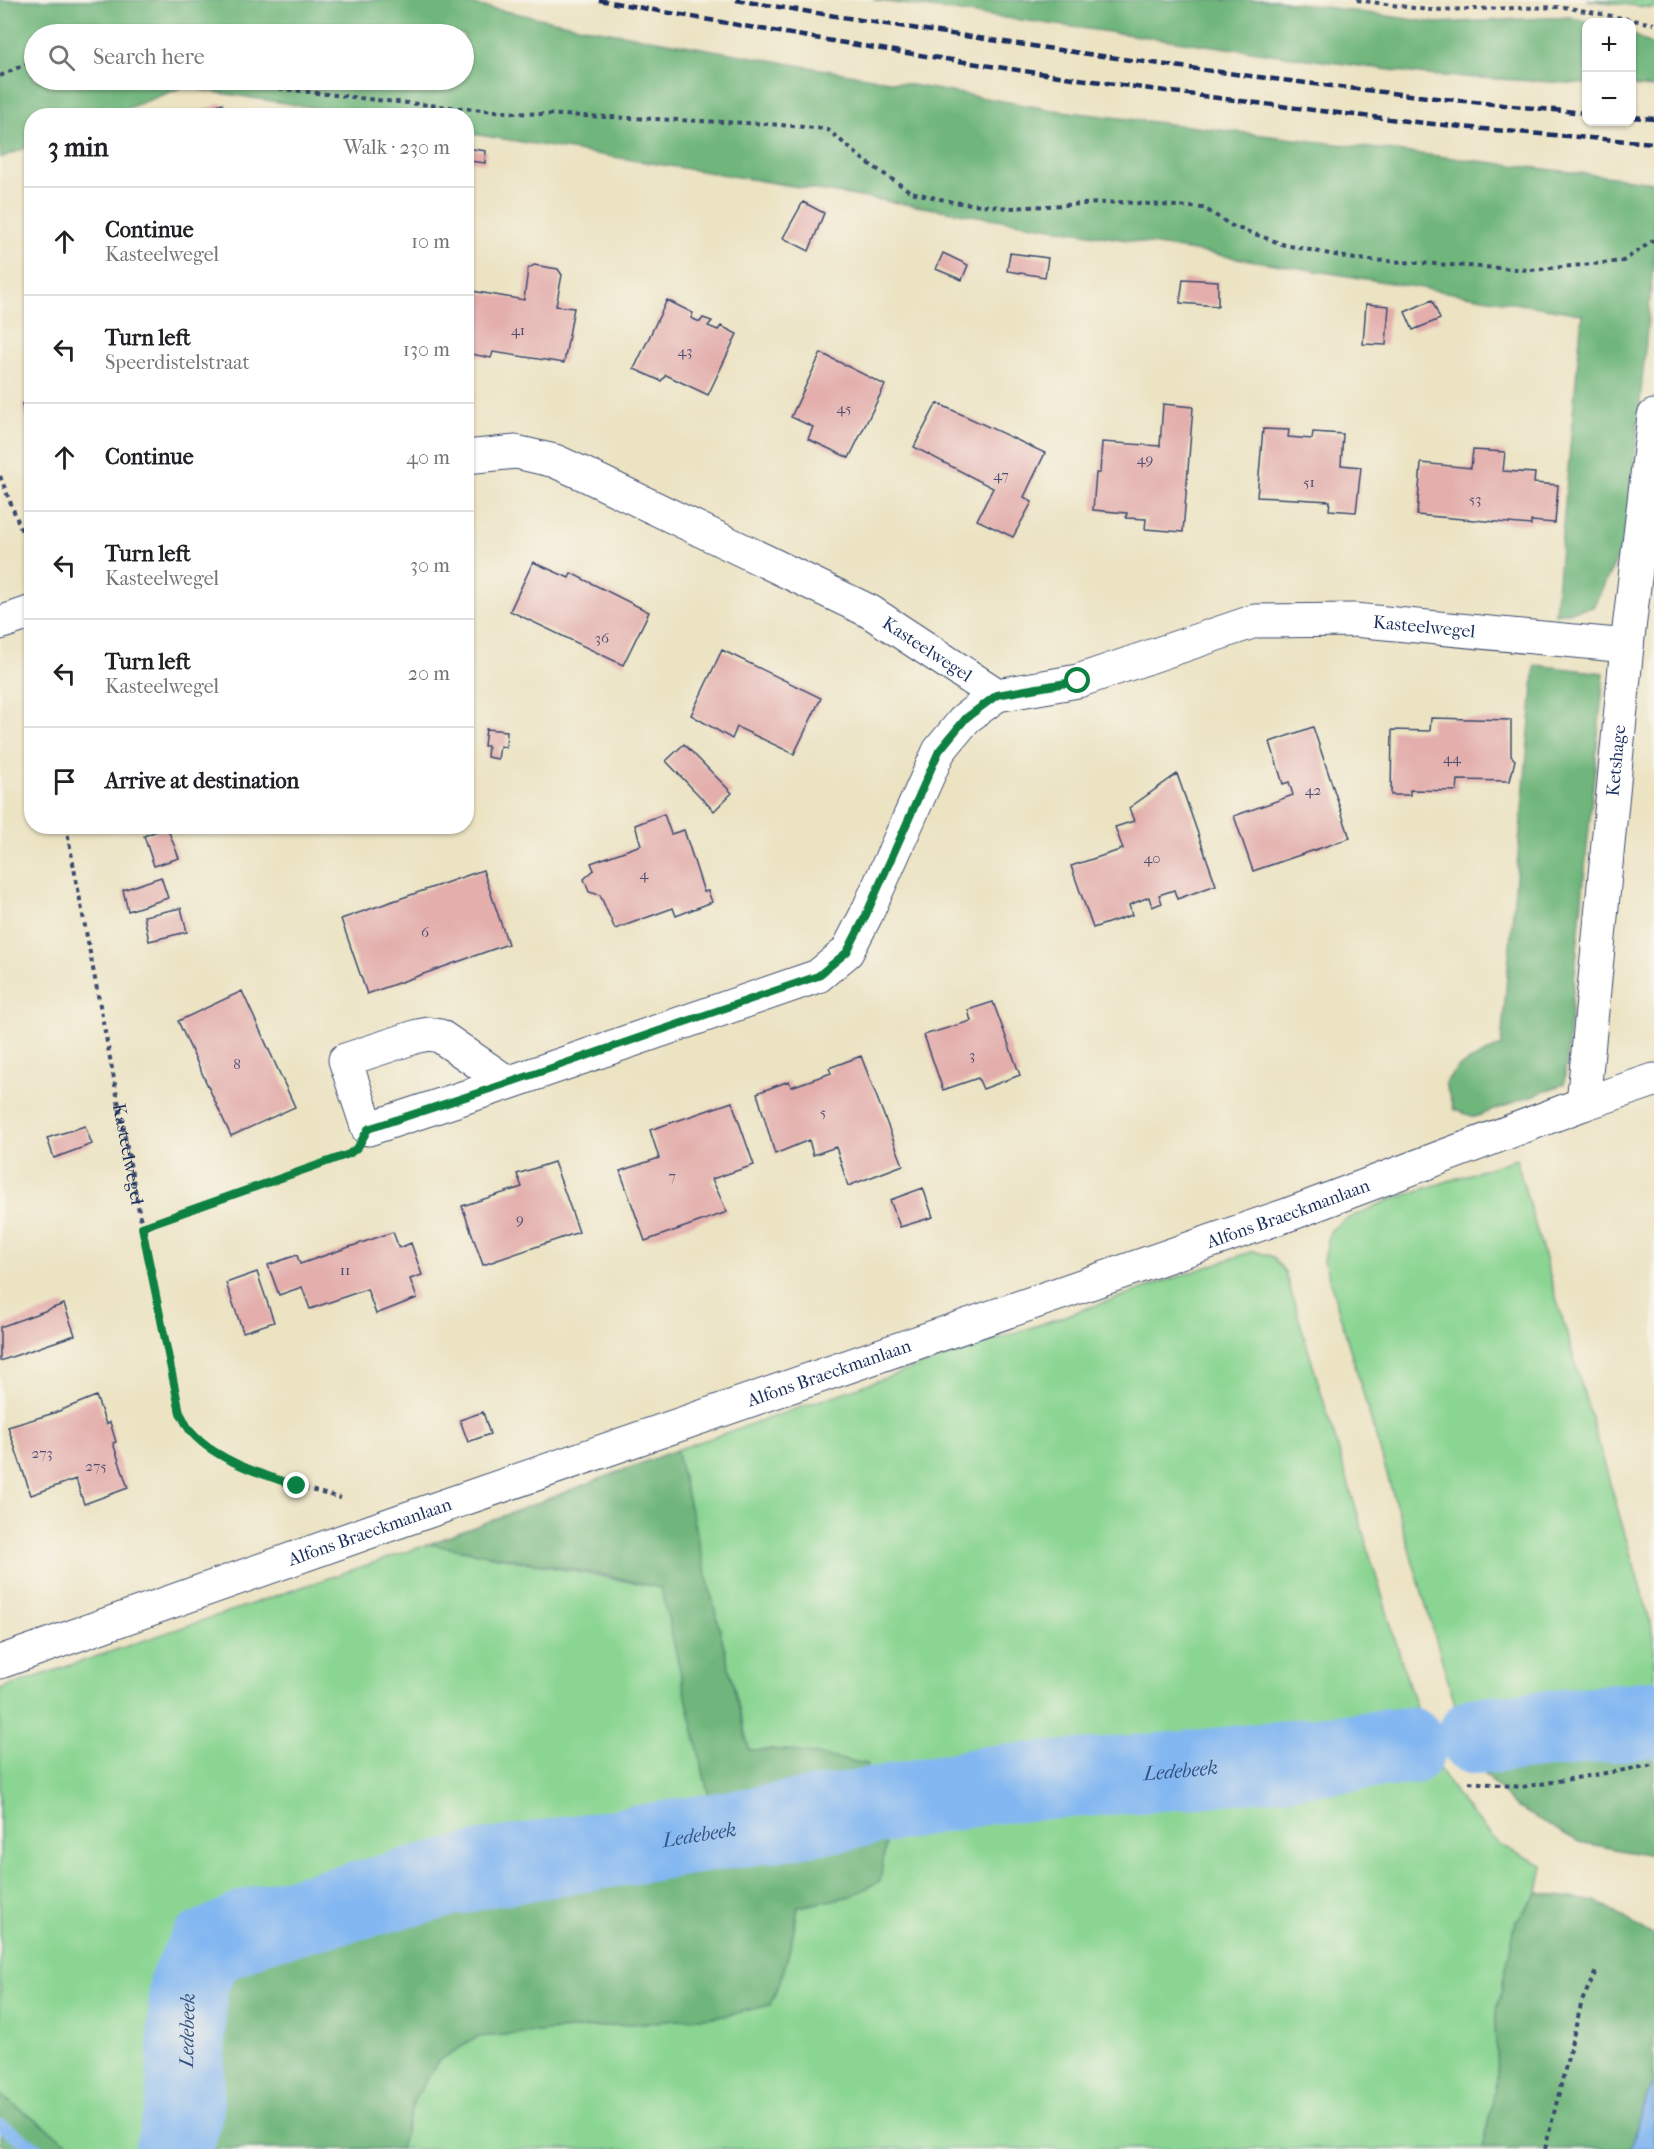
<!DOCTYPE html>
<meta charset="utf-8">
<style>
:root{--surface:#fff;--page:#f2f2f2;--text:#202124;--muted:#757577;--line:#e0e0e0}
body{margin:0;font-family:"IM FELL French Canon",serif;background:var(--page);color:var(--text)}
.controls{position:absolute;right:18px;top:18px;display:grid;overflow:hidden;border-radius:12px;box-shadow:0 2px 4px #0004}
.controls button{width:54px;height:54px;display:grid;place-items:center;padding:0;border:0;border-bottom:2px solid var(--line);background:var(--surface);color:var(--text);font:30px sans-serif}
.stop{position:absolute;width:18px;height:18px;margin:-14px;border:4px solid #0b8043;border-radius:50%;background:#fff}
.stop.end{background:#0b8043;border-color:#fff;box-shadow:0 2px 6px #0008}
.list{margin:0;padding:0;list-style:none}
h2{display:flex;justify-content:space-between;align-items:center;height:78px;margin:0;padding:0 24px;font-size:26px}
h2 small{font-size:20px;font-weight:400;color:var(--muted)}
.list li{display:grid;grid-template-columns:39px 1fr auto;gap:18px;align-items:center;box-sizing:border-box;height:108px;padding:0 24px;border-top:2px solid var(--line)}
.list b{display:block;font-size:22px;white-space:nowrap}
.list p{margin:0;font-size:20px;white-space:nowrap;color:var(--muted)}
.list em{font-size:20px;font-style:normal;color:var(--muted)}
.icon{flex:none;width:33px;height:33px;fill:none;stroke:currentColor;stroke-width:2;stroke-linecap:round;stroke-linejoin:round}
.map{position:relative;flex:none;width:1654px;height:2149px;overflow:hidden}
.search{position:absolute;background:var(--surface);box-shadow:0 2px 4px #0004;left:24px;top:24px;width:450px;height:66px;display:flex;align-items:center;gap:15px;box-sizing:border-box;padding:0 21px;border-radius:33px;color:var(--muted);font-size:22px}
.panel{position:absolute;background:var(--surface);box-shadow:0 2px 4px #0004;left:24px;top:108px;width:450px;height:726px;border-radius:24px}
.map>svg:first-child{display:block}
</style>
<div class="map">
<svg width="1654" height="2149" viewBox="0 0 1654 2149">
<rect width="100%" height="100%" fill="#f7f3e8"/>
<filter id="ink" filterUnits="userSpaceOnUse"><feTurbulence type="fractalNoise" baseFrequency=".0167" numOctaves="2"/><feDisplacementMap in="SourceGraphic" scale="12" xChannelSelector="R" yChannelSelector="G"/><feConvolveMatrix kernelMatrix="1 2 1 2 8 2 1 2 1" color-interpolation-filters="sRGB"/></filter>
<filter id="wash" filterUnits="userSpaceOnUse"><feTurbulence type="fractalNoise" baseFrequency=".008" numOctaves="4" result="noise"/><feDisplacementMap in="SourceGraphic" scale="24" xChannelSelector="R" yChannelSelector="G"/><feGaussianBlur stdDeviation="1.35" result="paint"/><feColorMatrix in="noise" values="0 0 0 0 0 0 0 0 0 0 0 0 0 0 0 0 0 1.4 0 .05"/><feComposite in="paint" operator="in"/></filter>
<g filter="url(#wash)">
<rect width="100%" height="100%" fill="#ece3c3"/>
<!-- green -->
<path fill="#8ad592" stroke="#528278" stroke-width="1.5" d="M1586 0H1654V8Z
M1516 1159 1654 1635V1696L1460 1721 1324 1261 1330 1231 1347 1219 1387 1201Z
M1253 1251 1273 1257 1285 1272 1407 1679 1433 1760 1463 1804 1501 1846 1543 1865 1538 1893 1516 1921 1495 2021 1497 2079 1483 2149H400L414 2100 438 2061 477 2037 723 2016 769 2005C785 1974 792 1942 798 1907L851 1896 788 1750H749L676 1450Z
M429 1544 662 1588 710 1801 600 1828 486 1849 171 1982 165 2036 166 2100 155 2149H77L0 2095V1689Z"/>
<!-- forest -->
<path fill="#6fb67c" stroke="#45726d" stroke-width="1.5" fill-rule="evenodd" d="M0 0H450L593 29 1053 110 1654 182V256L1627 538 1593 607 1555 614 1582 314 467 133 466 116 359 115 183 87 110 115 32 116 31 146 0 158ZM34 34H464V80H34Z
M873 0H1276L1436 23 1569 17 1590 22H1586V84L1427 75Z
M1632 34 1654 46V88L1632 86Z
M1535 665 1604 673 1564 1084 1475 1117 1454 1110 1445 1083 1458 1067 1501 1045Z
M676 1450 749 1750H788L867 1764 886 1842 880 1881 851 1896 798 1907C792 1942 785 1974 770 2005L723 2016 477 2037 438 2061 414 2100 400 2149H155L166 2100 165 2036 171 1982 197 1936 247 1912 405 1867 600 1828 710 1801 661 1588 609 1576 429 1544Z
M1654 1696V1855L1651 1856 1579 1842 1515 1806 1478 1767 1460 1721Z
M1538 1893 1596 1902 1654 1936V2084L1645 2100 1631 2149H1483L1497 2079 1495 2021 1516 1921Z
M0 2095 1 2096 77 2149H8L0 2144Z"/>
<!-- water -->
<path fill="#83b7f1" stroke="#4f73a8" stroke-width="1.5" d="M1654 2084V2149H1631L1645 2100Z"/>
<g fill="none" stroke-linecap="round" stroke-linejoin="round">
<!-- stream -->
<path stroke="#83b7f1" stroke-width="14" d="M0 2125 37 2149"/>
<!-- river -->
<g stroke="#83b7f1" stroke-width="78">
<path d="M1477 1736 1654 1719"/>
<path id="s1" d="M174 2149 185 2107 188 1984 206 1949 255 1926 489 1868 847 1811 988 1785 1188 1770 1408 1746"/>
</g>
</g>
<g id="blocks">
<!-- building -->
<path fill="#e3aeac" d="M222 103 228 116H199L198 112Z
M466 148 486 151 485 163 470 161 469 167H466Z
M803 202 824 213 809 251 783 238Z
M943 253 968 265 962 280 936 269Z
M1010 253 1048 258 1045 277 1007 271Z
M534 265 558 269 562 275 556 306 574 308 564 363 493 352 491 358 466 353V290L524 300 528 269Z
M1183 279 1218 281V306L1180 303Z
M667 300 693 313 691 318 700 322 703 318 712 321 708 326 718 330 721 326 737 334 708 395 666 375 661 381 634 369Z
M1432 300 1440 319 1413 330 1405 312Z
M1366 304 1389 306 1386 345 1363 344Z
M821 353 885 385 849 458 808 439 813 427 791 417Z
M29 401 32 403 31 431 22 404Z
M937 403 1045 453 1024 497 1032 502 1013 537 977 520 993 488 914 447Z
M1163 404 1193 407 1183 532 1145 529 1146 519 1126 518 1127 513 1093 510 1096 473H1100L1102 442 1160 446Z
M1263 429 1289 430 1288 437 1312 439 1313 432 1343 434 1341 465 1361 467 1356 512 1329 510 1330 501 1257 497Z
M1473 450 1505 452 1503 471 1535 473 1534 483 1558 485 1555 523 1531 521V525L1417 515 1421 463 1471 468Z
M533 562 569 578 571 573 649 612 623 665 510 611Z
M722 650 821 698 794 754 737 727 732 739 691 715Z
M1431 718 1511 720V756L1515 760 1510 781 1458 780 1457 791 1410 790V795H1391L1392 730 1430 731Z
M1313 727 1350 838 1253 871 1234 816 1293 795 1289 782 1283 784 1270 742Z
M486 729 507 731 506 747 500 746 498 759 487 757 488 746H484Z
M684 744 732 793 714 811 666 761Z
M1177 774 1216 885 1177 899 1174 890 1159 895 1162 903 1152 907 1149 897 1129 905 1132 915 1093 928 1071 866 1123 849 1115 827 1134 821 1129 808Z
M664 814 671 834 684 830 704 892 708 891 712 902 676 916 673 908 615 929 600 895 589 892 584 879 594 870 591 863 641 845 635 825Z
M167 827 179 858 154 866 144 836Z
M483 870 508 944 367 994 341 919Z
M161 877 168 898 128 911 123 890Z
M181 908 187 932 149 941 144 916Z
M242 991 295 1107 231 1136 178 1021Z
M993 1002 1020 1075 983 1089 978 1078 943 1090 924 1035 971 1021 968 1010Z
M861 1056 903 1165 848 1186 836 1147 813 1155 809 1140 775 1154 757 1093 789 1081 791 1087 831 1073 829 1068Z
M732 1102 754 1165 712 1179 727 1212 645 1241 620 1171 659 1158 650 1130Z
M85 1126 92 1144 54 1158 47 1138Z
M554 1162 579 1232 483 1265 462 1206 522 1187 517 1174Z
M923 1188 933 1217 900 1227 890 1200Z
M393 1232 399 1248 411 1243 422 1275 410 1279 417 1298 376 1314 367 1289 310 1309 302 1287 279 1295 268 1265 297 1255 300 1264Z
M257 1272 274 1322 243 1332 226 1283Z
M64 1304 75 1335 0 1361V1327Z
M96 1396 106 1424 110 1422 116 1442 113 1443 128 1488 84 1504 76 1479 31 1495 8 1427 54 1413Z
M483 1412 490 1434 468 1442 460 1420Z"/>
</g>
</g>
<g filter="url(#ink)">
<use href="#blocks" fill-opacity="0" stroke="#3a4a6d" stroke-width="1.5"/>
<g fill="none" stroke-linecap="round" stroke-linejoin="round">
<defs>
<g id="minor">
<path id="s3" d="M466 457 516 452 555 461 586 475 869 611 997 695 1078 681 1255 621 1354 620 1627 646"/>
<path d="M0 623 32 612"/>
<path d="M508 1083 440 1036 429 1034 418 1036 345 1060 368 1129 508 1083 818 976 847 952 866 915 939 751 966 718 997 695"/>
<path id="s4" d="M1583 1104 1627 646 1654 416"/>
<path id="s5" d="M0 1662 400 1521 1290 1214 1583 1104 1654 1080"/>
</g>
</defs>
<!-- minor casing -->
<use href="#minor" stroke="#3a4a6d" stroke-width="35"/>
<!-- path -->
<g stroke="#3a4a6d" stroke-width="4" stroke-dasharray="4.5 4.5" stroke-linecap="butt">
<path d="M1357 0 1428 10 1564 7 1654 24"/>
<path d="M0 76 34 60"/>
<path d="M244 80 275 88 386 101 516 113 769 124 827 129 865 161 911 192 953 202 1009 208 1121 202 1204 208 1232 226 1285 245 1355 259 1531 270 1623 261 1654 240"/>
<path d="M0 476 32 557"/>
<path id="s2" d="M66 826 142 1227 180 1413C184 1419 187 1428 192 1433 223 1467 297 1487 341 1498"/>
<path d="M142 1227 342 1157"/>
<path d="M1469 1782 1522 1787 1654 1765"/>
<path d="M1545 2149 1582 2001 1597 1969"/>
</g>
<!-- minor -->
<use href="#minor" stroke="#fff" stroke-width="33"/>
<!-- rail -->
<path stroke="#1b2f5e" stroke-width="4.5" stroke-dasharray="9 4.5" stroke-linecap="butt" d="M599 0C885 53 1173 96 1462 127 1526 133 1590 138 1654 143
M736 0C1018 46 1301 87 1586 113
M1632 117 1654 119"/>
</g>
</g>
<g fill="none" stroke-linecap="round" stroke-linejoin="round" filter="url(#ink)">
<!-- route -->
<path stroke="#0b8043" stroke-width="8" d="M297 1486C263 1475 216 1460 192 1433 187 1428 184 1419 180 1413L142 1227 349 1154 358 1147 368 1129 508 1083 818 976 847 952 866 915 939 751 966 718 997 695 1078 681"/>
</g>
<g text-anchor="middle" dominant-baseline="central" stroke-width="5" stroke-linejoin="round" paint-order="stroke">
<!-- number labels -->
<g font-size="15" fill="#4d4f72">
<text x="518" y="330">41</text>
<text x="685" y="351">43</text>
<text x="844" y="408">45</text>
<text x="1145" y="459">49</text>
<text x="1001" y="475">47</text>
<text x="1309" y="482">51</text>
<text x="1475" y="499">53</text>
<text x="602" y="638">36</text>
<text x="1452" y="758">44</text>
<text x="1313" y="790">42</text>
<text x="1152" y="858">40</text>
<text x="644" y="874">4</text>
<text x="425" y="932">6</text>
<text x="972" y="1055">3</text>
<text x="237" y="1064">8</text>
<text x="823" y="1112">5</text>
<text x="672" y="1176">7</text>
<text x="520" y="1219">9</text>
<text x="345" y="1270">11</text>
<text x="42" y="1453">273</text>
<text x="96" y="1466">275</text>
</g>
<!-- street labels -->
<g font-size="18" fill="#1b2f5e" stroke="#f7f3e8">
<text stroke="none"><textPath href="#s3" startOffset="1030">Kasteelwegel</textPath></text>
<text stroke="none"><textPath href="#s3" startOffset="508">Kasteelwegel</textPath></text>
<text stroke="none"><textPath href="#s4" startOffset="345">Ketshage</textPath></text>
<text stroke="none"><textPath href="#s2" startOffset="334">Kasteelwegel</textPath></text>
<text stroke="none"><textPath href="#s5" startOffset="1364">Alfons Braeckmanlaan</textPath></text>
<text stroke="none"><textPath href="#s5" startOffset="878">Alfons Braeckmanlaan</textPath></text>
<text stroke="none"><textPath href="#s5" startOffset="392">Alfons Braeckmanlaan</textPath></text>
</g>
<!-- water labels -->
<g font-size="20" font-style="italic" fill="#355183" stroke="#f7f3e8">
<text stroke="none"><textPath href="#s1" startOffset="1200">Ledebeek</textPath></text>
<text stroke="none"><textPath href="#s1" startOffset="714">Ledebeek</textPath></text>
<text stroke="none"><textPath href="#s1" startOffset="120">Ledebeek</textPath></text>
</g>
</g>
</svg>
<div class="controls">
<button>+</button>
<button>−</button>
</div>
<div class="stop" style="left:1078px;top:681px"></div>
<div class="stop end" style="left:297px;top:1486px"></div>
<div class="search"><svg class="icon" aria-label="search" viewBox="0 0 24 24"><circle cx="10" cy="10" r="6"/><path d="M15 15l6 6"/></svg>Search here</div>
<section class="panel">
<h2>3 min<small>Walk · 230 m</small></h2>
<ul class="list">
<li><svg class="icon" aria-label="ahead" viewBox="0 0 24 24"><path d="M12 20V5M6 11l6-6 6 6"/></svg><div><b>Continue</b><p>Kasteelwegel</p></div><em>10 m</em></li>
<li><svg class="icon" aria-label="left" viewBox="0 0 24 24"><path d="M17 20v-9H6M10 6l-5 5 5 5"/></svg><div><b>Turn left</b><p>Speerdistelstraat</p></div><em>130 m</em></li>
<li><svg class="icon" aria-label="ahead" viewBox="0 0 24 24"><path d="M12 20V5M6 11l6-6 6 6"/></svg><div><b>Continue</b></div><em>40 m</em></li>
<li><svg class="icon" aria-label="left" viewBox="0 0 24 24"><path d="M17 20v-9H6M10 6l-5 5 5 5"/></svg><div><b>Turn left</b><p>Kasteelwegel</p></div><em>30 m</em></li>
<li><svg class="icon" aria-label="left" viewBox="0 0 24 24"><path d="M17 20v-9H6M10 6l-5 5 5 5"/></svg><div><b>Turn left</b><p>Kasteelwegel</p></div><em>20 m</em></li>
<li><svg class="icon" aria-label="arrive" viewBox="0 0 24 24"><path d="M6 21V4h12l-3 4 3 4H6"/></svg><div><b>Arrive at destination</b></div></li>
</ul>
</section>
</div>
